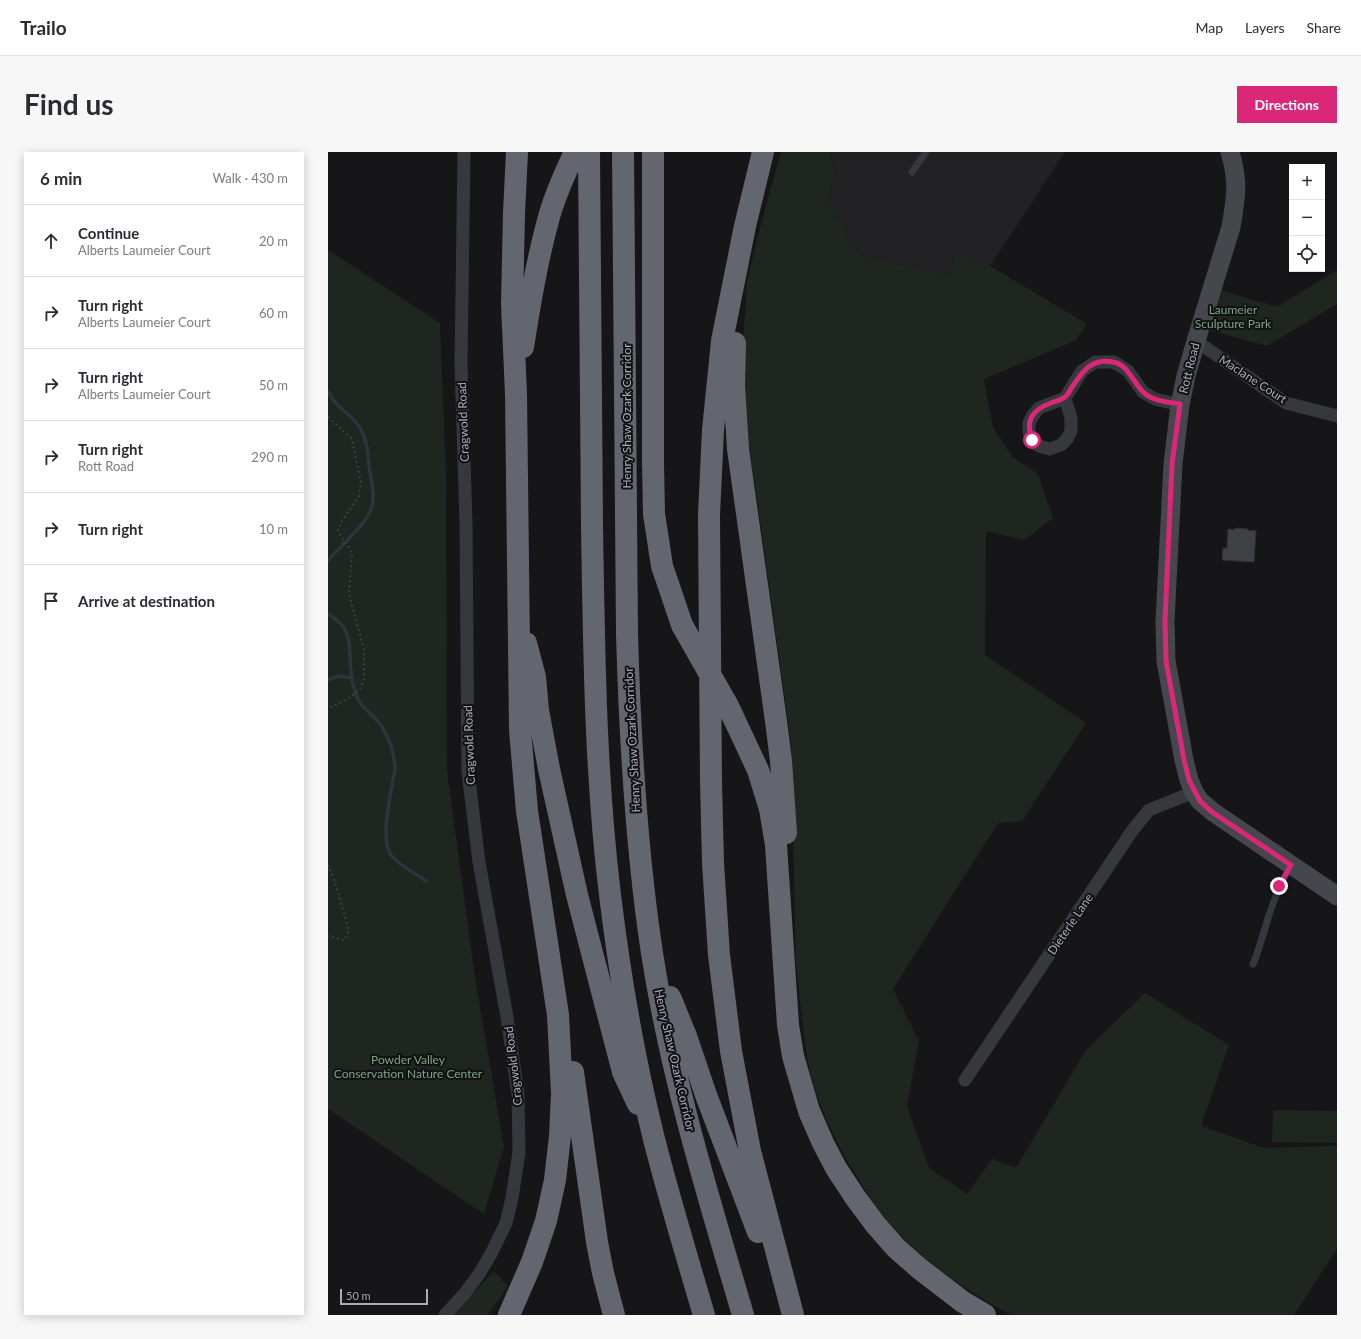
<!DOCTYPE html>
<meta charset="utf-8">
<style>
:root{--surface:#fff;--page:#f7f7f7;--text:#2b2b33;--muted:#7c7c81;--line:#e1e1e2;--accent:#db2777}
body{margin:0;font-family:Lato,sans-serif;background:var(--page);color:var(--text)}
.controls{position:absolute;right:12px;top:12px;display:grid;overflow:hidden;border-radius:0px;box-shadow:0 2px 10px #0003}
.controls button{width:36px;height:36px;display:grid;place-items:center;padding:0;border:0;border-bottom:1px solid var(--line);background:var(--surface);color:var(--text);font:20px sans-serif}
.scale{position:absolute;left:12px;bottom:10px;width:88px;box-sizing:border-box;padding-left:4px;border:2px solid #a8adb8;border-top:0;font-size:11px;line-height:14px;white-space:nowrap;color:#a8adb8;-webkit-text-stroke:3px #111113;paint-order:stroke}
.stop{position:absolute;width:12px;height:12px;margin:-9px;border:3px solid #db2777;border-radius:50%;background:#fff}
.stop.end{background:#db2777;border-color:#fff;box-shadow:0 1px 4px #0008}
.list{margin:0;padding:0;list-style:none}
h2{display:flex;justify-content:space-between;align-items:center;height:52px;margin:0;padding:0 16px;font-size:17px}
h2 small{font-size:13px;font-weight:400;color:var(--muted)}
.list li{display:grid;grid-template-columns:26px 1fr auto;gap:12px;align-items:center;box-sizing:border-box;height:72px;padding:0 16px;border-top:1px solid var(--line)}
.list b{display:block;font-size:15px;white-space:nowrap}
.list p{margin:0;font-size:13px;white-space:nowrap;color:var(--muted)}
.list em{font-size:13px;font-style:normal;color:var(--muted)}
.icon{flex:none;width:22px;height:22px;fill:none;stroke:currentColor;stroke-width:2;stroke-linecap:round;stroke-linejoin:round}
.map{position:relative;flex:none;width:1009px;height:1163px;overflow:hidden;border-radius:0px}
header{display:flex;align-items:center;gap:24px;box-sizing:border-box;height:56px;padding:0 20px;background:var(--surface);border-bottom:1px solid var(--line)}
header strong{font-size:19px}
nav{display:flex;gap:22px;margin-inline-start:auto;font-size:14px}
.intro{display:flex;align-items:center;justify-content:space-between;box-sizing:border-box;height:96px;padding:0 24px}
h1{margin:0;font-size:28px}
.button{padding:10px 18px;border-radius:0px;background:var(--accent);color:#fff;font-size:14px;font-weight:700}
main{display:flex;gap:24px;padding:0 24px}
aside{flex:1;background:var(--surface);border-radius:0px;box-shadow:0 2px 10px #0003}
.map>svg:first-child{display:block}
</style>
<header>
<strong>Trailo</strong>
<nav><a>Map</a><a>Layers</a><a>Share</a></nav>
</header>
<div class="intro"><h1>Find us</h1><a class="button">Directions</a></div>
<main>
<aside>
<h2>6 min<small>Walk · 430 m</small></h2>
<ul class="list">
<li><svg class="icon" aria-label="ahead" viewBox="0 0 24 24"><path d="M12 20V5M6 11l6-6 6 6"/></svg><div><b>Continue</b><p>Alberts Laumeier Court</p></div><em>20 m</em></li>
<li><svg class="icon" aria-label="right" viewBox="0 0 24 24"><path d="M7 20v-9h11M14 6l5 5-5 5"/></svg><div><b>Turn right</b><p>Alberts Laumeier Court</p></div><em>60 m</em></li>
<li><svg class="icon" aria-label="right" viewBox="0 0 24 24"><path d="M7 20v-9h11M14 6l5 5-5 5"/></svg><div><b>Turn right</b><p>Alberts Laumeier Court</p></div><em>50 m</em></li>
<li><svg class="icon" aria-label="right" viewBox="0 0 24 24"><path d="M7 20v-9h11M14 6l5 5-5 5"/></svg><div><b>Turn right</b><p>Rott Road</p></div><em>290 m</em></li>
<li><svg class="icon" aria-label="right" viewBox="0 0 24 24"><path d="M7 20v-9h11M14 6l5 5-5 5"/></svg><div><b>Turn right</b></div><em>10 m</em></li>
<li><svg class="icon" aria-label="arrive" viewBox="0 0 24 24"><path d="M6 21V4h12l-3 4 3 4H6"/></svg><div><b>Arrive at destination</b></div></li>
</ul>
</aside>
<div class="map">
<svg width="1009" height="1163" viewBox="0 0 1009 1163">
<rect width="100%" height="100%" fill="#161618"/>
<!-- built -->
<path fill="#222225" d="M502 0H737L662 114 628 100 619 123 532 103 500 48 507 21Z"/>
<!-- green -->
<path fill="#1e261f" d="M453 0H502L507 21 500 48 532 103 619 123 628 100 662 114 759 172 748 188 656 227 665 276 685 305 710 322 725 366 696 388 658 379 657 503 758 571 694 669 670 671 565 837 591 889 579 954 601 1016 639 1042 664 1007 688 1016 758 898 817 841 901 893 873 974 936 996 1009 994V1097L966 1163H683C634 1137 586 1103 551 1059 544 1050 539 1040 533 1031 511 997 494 963 483 924 478 903 476 880 473 858 470 828 466 798 467 768L463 590 427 333 415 257V191L419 130 434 68Z
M0 98 112 171 118 322 119 618 147 826 176 995 156 1062 0 957Z
M1009 118V152L939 194 877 177 889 137 949 155Z
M945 958 1009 959V991L944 990Z
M166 1119 180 1134 160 1163H124Z"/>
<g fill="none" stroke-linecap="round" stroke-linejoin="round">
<!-- stream -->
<path stroke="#2c353c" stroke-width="3.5" d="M0 239C8 257 23 261 32 276 39 288 40 301 41 314 43 327 47 342 44 354 40 372 12 393 0 409
M0 462C6 466 12 470 16 476 24 489 21 506 23 520 24 530 26 538 30 547 33 554 41 560 46 565 60 580 66 597 67 617 64 637 51 687 63 703 71 714 87 721 98 729
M0 528 10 524 24 526"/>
</g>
<!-- building -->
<path fill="#404145" stroke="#303034" d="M907 376 920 377 919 378 928 379 926 410 894 408 895 396H899L900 377 907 378Z"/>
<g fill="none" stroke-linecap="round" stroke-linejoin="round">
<!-- path -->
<path stroke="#3d3f44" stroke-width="2" stroke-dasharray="2 3" stroke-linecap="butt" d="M0 265 24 287 33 330 31 344 14 369 10 378 13 385 20 393 24 403 21 442 36 498V527L32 538 21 546 0 557
M0 713 7 730 21 779 16 788 0 784"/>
<!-- lane -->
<path stroke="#37383d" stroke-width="7" d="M584 20 598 0
M925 812C930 801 932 791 936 780 942 757 951 734 963 713"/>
<!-- street -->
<path stroke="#37383d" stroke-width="13" d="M868 189 958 251 1009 264
M737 246 743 266V279L739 287 733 293 722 297 711 294 704 288 701 280V271L705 263 711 256 737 246 754 219 767 210H786L800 219 815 240 827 247 852 253
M637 928 804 679 821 658 866 640
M117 1163 137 1141 151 1122 163 1102 178 1071 184 1046 191 1000 190 942 179 865 151 710 140 620 138 371 133 213 136 0"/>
<!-- secondary -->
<path stroke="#45474d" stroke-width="19" d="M902 0C911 30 908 45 903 75L868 189 858 224 852 253 845 312 837 469 838 509 856 608 861 628 866 640 872 649 885 660 1009 744"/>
<!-- highway -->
<path stroke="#63666e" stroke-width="22" d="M261 0C262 124 263 248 264 372 266 496 267 620 282 743 292 825 306 907 326 987 341 1046 359 1105 376 1163
M295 0 299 482C302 589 308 696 324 801 343 924 380 1044 415 1163
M325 0V312L326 362 334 414 354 473 400 554 430 618 442 657 448 693 460 873 465 904 481 959 495 991 508 1016 527 1045 547 1072 568 1096 592 1117 635 1150 657 1163
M435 0 417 74 394 189 385 278 381 363 383 629 385 711 391 803 403 899 422 999 465 1163
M407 191 406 234 410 297 448 569 453 609 458 681
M195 195C202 151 209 108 221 65 227 43 237 21 247 0
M198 491 207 525 210 558 221 617 249 743 295 920 310 952
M342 845 358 884 378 943 430 1080
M245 920 269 1090 275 1121 286 1163
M181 1163 204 1110 218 1069 227 1028 232 984 234 941 230 863 199 659 192 578 188 242 184 152 186 61 189 0"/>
</g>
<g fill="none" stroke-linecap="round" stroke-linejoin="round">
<!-- route -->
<path stroke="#db2777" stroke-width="5" d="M704 288C697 268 704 258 723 251 727 249 734 248 737 245 740 243 742 238 744 235 755 219 763 206 785 210 800 212 806 232 815 240 824 249 840 250 852 252L844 312 837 469 838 509 856 608 861 628 872 649 884 660 963 713 951 734"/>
</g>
<g text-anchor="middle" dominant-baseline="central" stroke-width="4" stroke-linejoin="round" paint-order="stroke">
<!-- park labels -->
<g font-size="12" fill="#7fa381" stroke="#111113">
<text x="905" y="157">Laumeier<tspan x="905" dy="14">Sculpture Park</tspan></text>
<text x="80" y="907">Powder Valley<tspan x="80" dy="14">Conservation Nature Center</tspan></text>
</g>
<!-- street labels -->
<g font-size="12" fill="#a8adb8" stroke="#111113">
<text transform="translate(861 216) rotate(-76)">Rott Road</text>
<text transform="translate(925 227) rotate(33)">Maclane Court</text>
<text transform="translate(298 264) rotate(-90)">Henry Shaw Ozark Corridor</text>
<text transform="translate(135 270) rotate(-92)">Cragwold Road</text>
<text transform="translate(304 588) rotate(-93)">Henry Shaw Ozark Corridor</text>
<text transform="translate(141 593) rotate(-92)">Cragwold Road</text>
<text transform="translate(742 772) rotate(-56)">Dieterle Lane</text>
<text transform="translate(347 908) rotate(77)">Henry Shaw Ozark Corridor</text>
<text transform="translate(185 914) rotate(-97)">Cragwold Road</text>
</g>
</g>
</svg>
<div class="controls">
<button>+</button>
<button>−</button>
<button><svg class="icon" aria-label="locate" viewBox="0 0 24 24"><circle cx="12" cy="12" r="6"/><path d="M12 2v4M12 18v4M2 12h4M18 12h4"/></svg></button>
</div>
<div class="scale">50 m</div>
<div class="stop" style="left:704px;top:288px"></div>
<div class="stop end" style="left:951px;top:734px"></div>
</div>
</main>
